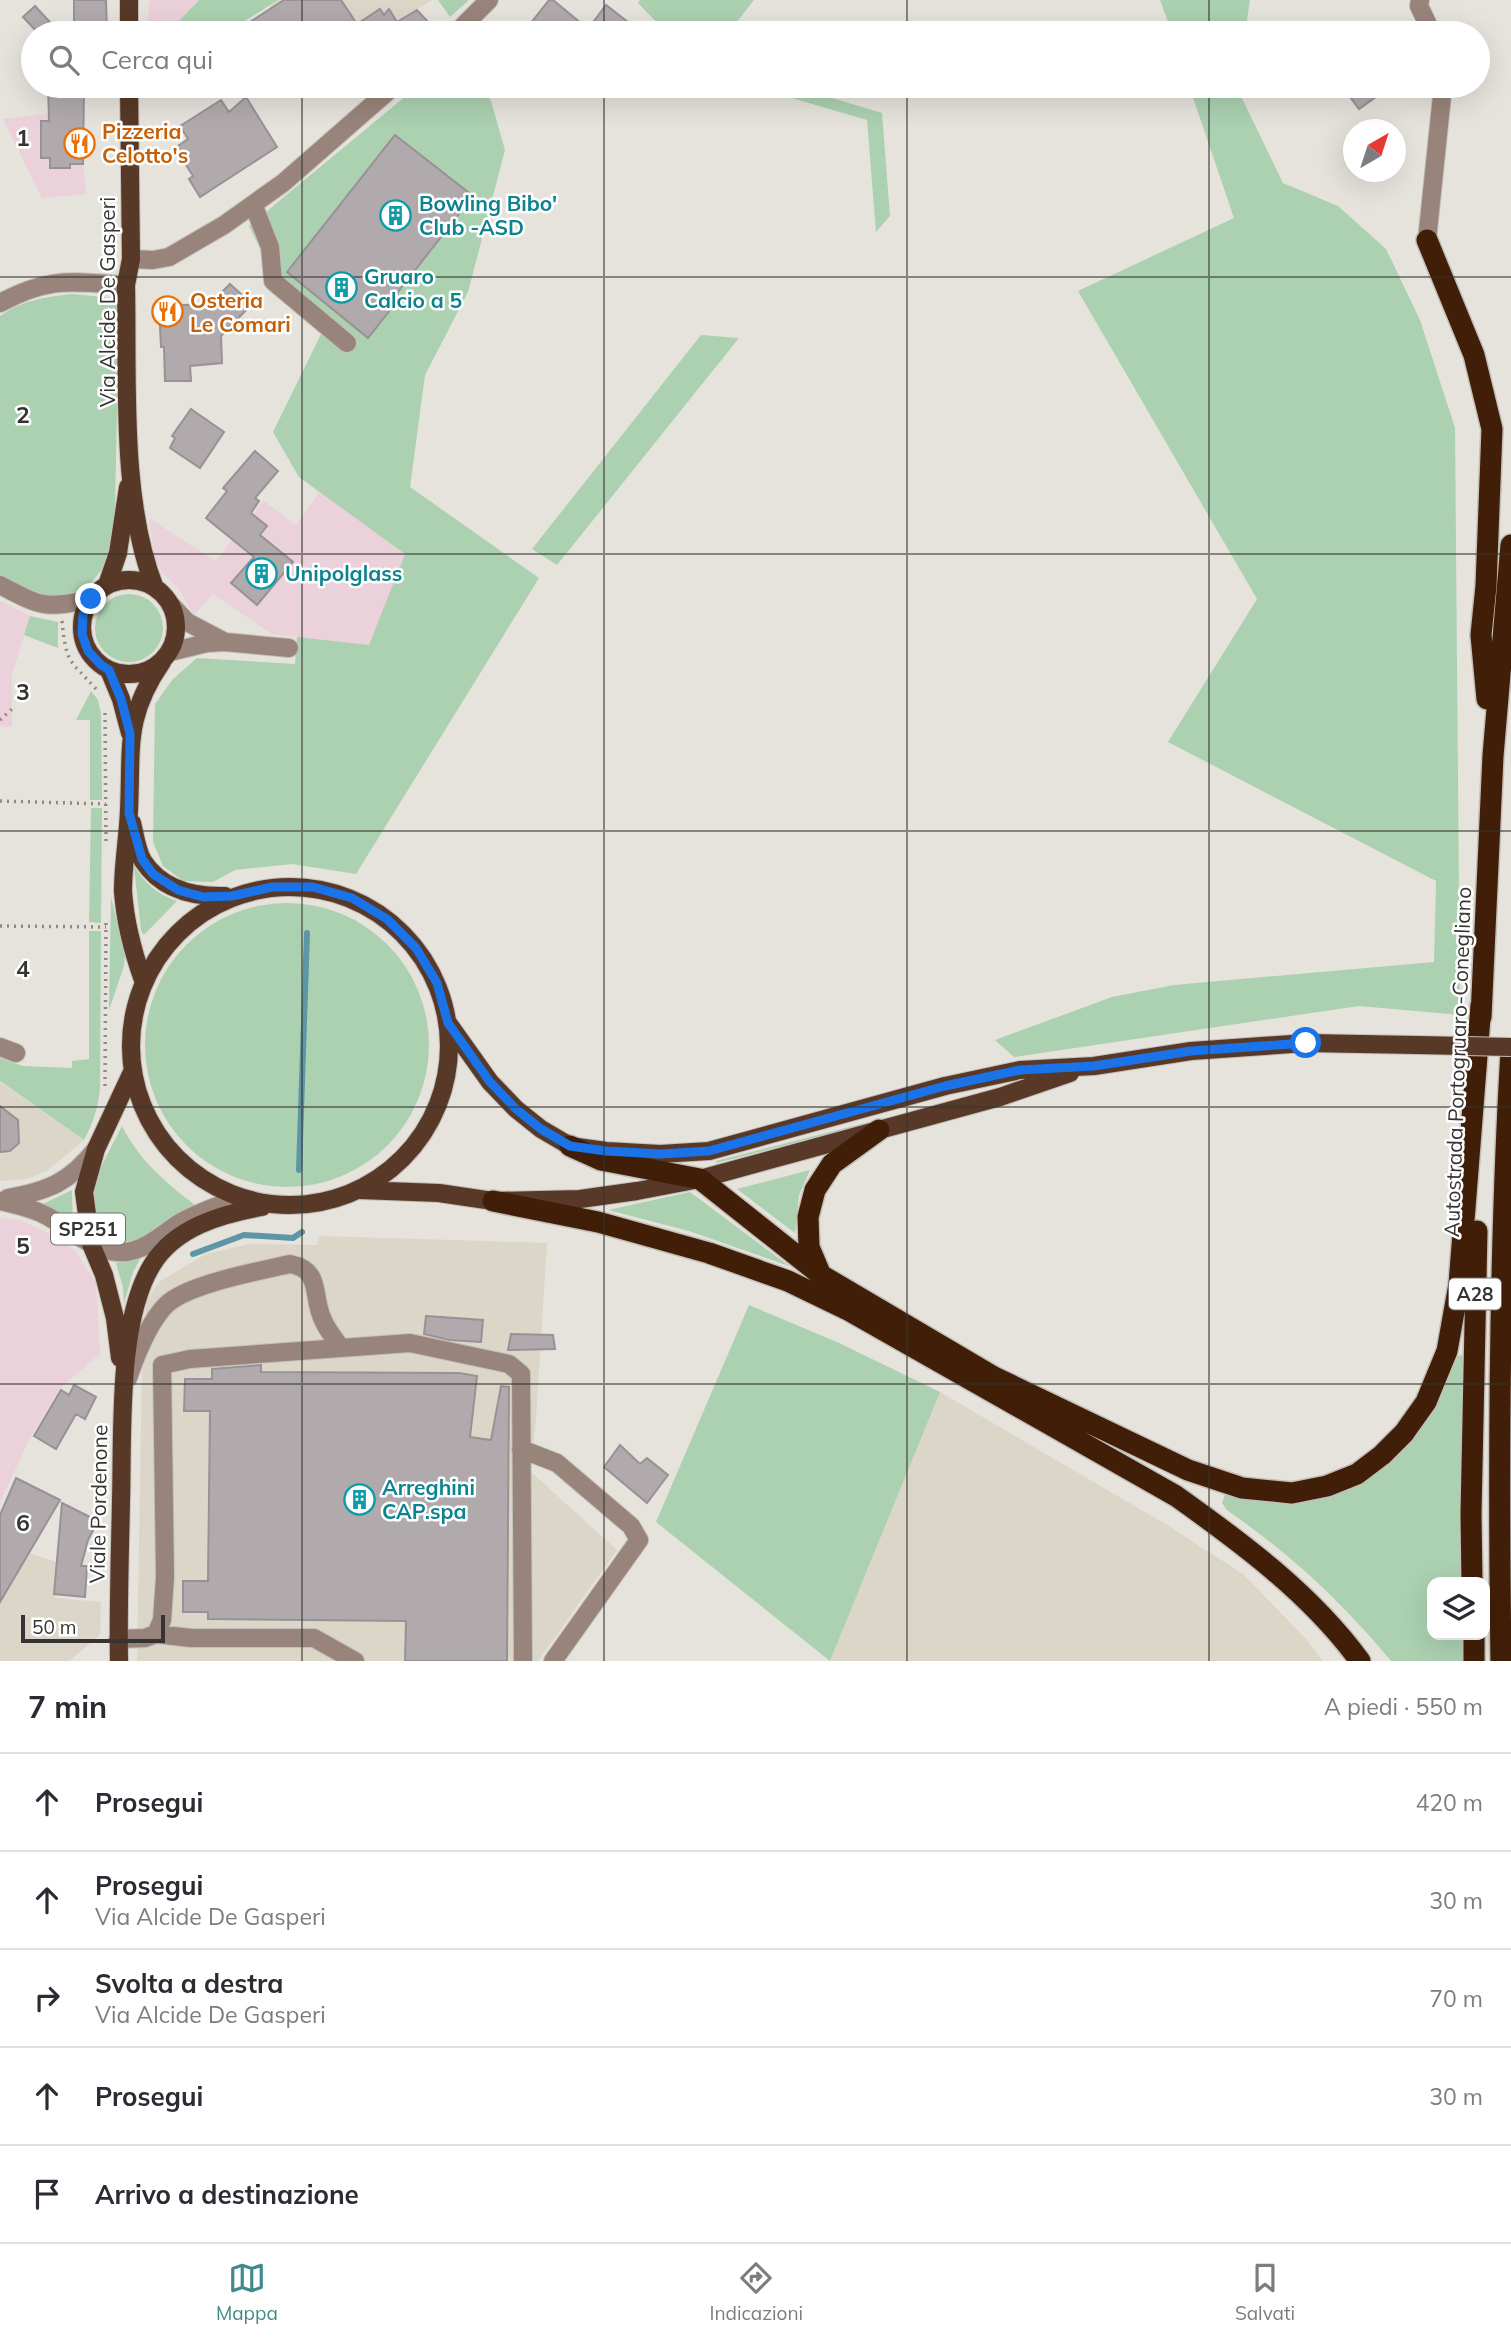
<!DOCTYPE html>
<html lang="it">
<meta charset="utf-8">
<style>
:root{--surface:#fff;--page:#f2f2f3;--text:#2b2b33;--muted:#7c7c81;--line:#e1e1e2;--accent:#428a89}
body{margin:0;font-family:Mulish,sans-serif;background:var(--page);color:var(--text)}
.controls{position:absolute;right:21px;bottom:21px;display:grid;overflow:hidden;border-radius:14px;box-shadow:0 7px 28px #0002}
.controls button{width:63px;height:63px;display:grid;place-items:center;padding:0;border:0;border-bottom:2px solid var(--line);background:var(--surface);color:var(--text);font:35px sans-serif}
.compass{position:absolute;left:1343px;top:119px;width:63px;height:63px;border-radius:50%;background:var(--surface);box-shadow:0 7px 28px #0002;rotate:39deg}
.scale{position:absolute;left:21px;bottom:18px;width:144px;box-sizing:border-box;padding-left:7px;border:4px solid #353432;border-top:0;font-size:19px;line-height:24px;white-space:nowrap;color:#353432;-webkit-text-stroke:5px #fff;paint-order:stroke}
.stop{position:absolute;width:21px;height:21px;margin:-16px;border:5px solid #1a73e8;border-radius:50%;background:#fff}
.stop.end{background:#1a73e8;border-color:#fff;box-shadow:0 2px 7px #0008}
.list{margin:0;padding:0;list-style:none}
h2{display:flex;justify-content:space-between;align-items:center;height:91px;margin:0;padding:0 28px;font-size:30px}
h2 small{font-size:23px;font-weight:400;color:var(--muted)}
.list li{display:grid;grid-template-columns:46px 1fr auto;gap:21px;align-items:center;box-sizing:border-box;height:98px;padding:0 28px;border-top:2px solid var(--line)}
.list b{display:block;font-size:26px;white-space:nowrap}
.list p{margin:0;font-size:23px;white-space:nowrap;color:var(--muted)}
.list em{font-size:23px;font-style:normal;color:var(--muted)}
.icon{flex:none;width:38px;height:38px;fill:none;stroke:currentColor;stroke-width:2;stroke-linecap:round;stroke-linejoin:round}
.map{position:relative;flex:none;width:1511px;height:1661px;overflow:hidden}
.search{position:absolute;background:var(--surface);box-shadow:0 7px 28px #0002;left:21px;right:21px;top:21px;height:77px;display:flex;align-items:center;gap:18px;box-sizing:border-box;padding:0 24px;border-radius:38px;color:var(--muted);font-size:26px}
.sheet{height:581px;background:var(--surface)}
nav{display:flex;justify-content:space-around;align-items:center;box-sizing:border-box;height:98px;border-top:2px solid var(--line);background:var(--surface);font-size:19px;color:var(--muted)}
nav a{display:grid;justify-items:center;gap:4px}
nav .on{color:var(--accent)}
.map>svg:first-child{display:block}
</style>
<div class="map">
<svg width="1511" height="1661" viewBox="0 0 1511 1661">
<rect width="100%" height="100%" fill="#e6e2dc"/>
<!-- commercial -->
<path fill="#ead1da" d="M149 0H199L179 21 177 33H148Z
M78 110 86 194 42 198 3 119Z
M320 492 405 554 369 645 272 634 213 594 194 615 180 591 161 571 155 559 149 518 215 561 264 501 295 525Z
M0 601 30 616 12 674V727L0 726Z
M0 1218 21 1220 56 1237 76 1252 96 1283 100 1354 60 1388 30 1438 0 1502Z"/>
<!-- built -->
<path fill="#dcd6c8" d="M278 0H432L378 33H287L269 6Z
M0 1082 84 1140 47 1171 27 1179 0 1181Z
M319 1236 547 1243 536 1419 530 1471 617 1550 538 1661H137L142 1369 154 1338 164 1324 143 1325 147 1300 159 1282 206 1254 250 1244 317 1245Z
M940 1392 1167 1525 1243 1574 1305 1638 1323 1661H830Z
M0 1537 29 1553 56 1562 55 1598 101 1602 100 1635 69 1661H0Z"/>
<!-- green -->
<path fill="#abd1b1" d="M199 0H278L226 33H177L179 21Z
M438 0H469L450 17Z
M640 0H754L728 33H667L638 3Z
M1160 0H1250L1245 33H1172Z
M418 86H483L491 101 505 150 468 292 425 375 410 487 539 578 356 874 292 864 235 870 213 882 183 881 163 866 153 842 155 704 173 679 197 658 295 664 297 637 369 645 405 554 299 477 273 432 324 328 267 283 260 248 249 226Z
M1189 86H1239L1238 90 1283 183 1338 206 1386 249 1420 320 1455 428 1460 1015 1359 1006 1014 1057 995 1040 1112 997 1174 985 1434 962 1436 881 1168 742 1257 599 1078 291 1234 218Z
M815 93 882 113 890 216 876 232 867 120 778 94Z
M72 294 112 298 119 310 115 509 110 545 102 569 91 583 74 592 60 595H35L0 577V316C23 300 45 297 72 294Z
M701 335 739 338 557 565 532 549Z
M95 628a34 34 0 1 1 68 0a34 34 0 1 1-68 0Z
M30 616 58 622V648L24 635Z
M91 691 98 700 101 713 102 800H90V720H76Z
M91 808H102L101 923 89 922Z
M134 866C145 883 156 894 177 901L144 935 141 931Z
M111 897 125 955 124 966 109 1010Z
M145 1045a142 142 0 1 1 284 0a142 142 0 1 1-284 0Z
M89 931H101L100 1089C98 1108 93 1123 84 1140L0 1081V1058L23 1066 72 1068V1061L89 1059Z
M881 1119 882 1121 716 1163V1161Z
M122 1126C139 1160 166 1183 195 1205L138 1240 116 1243 101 1236C84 1188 101 1168 122 1126Z
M810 1170 799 1195 795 1233 737 1189Z
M72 1190 73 1223 41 1205Z
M690 1192 789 1266 689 1231 608 1210Z
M140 1259 133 1272 124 1303 123 1287 116 1263Z
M749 1305 839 1343 940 1392 830 1661 656 1522Z
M1461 1355 1465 1359 1464 1582H1432V1635H1464V1661H1391C1339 1599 1292 1556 1227 1510L1222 1503 1225 1495C1285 1507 1320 1507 1373 1473 1389 1463 1406 1450 1417 1434 1433 1412 1443 1382 1455 1357Z"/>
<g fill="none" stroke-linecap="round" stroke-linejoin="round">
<!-- stream -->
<path stroke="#5d96a4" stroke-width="6" d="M299 1170 307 933
M193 1254 244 1235 293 1238 302 1232"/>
</g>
<!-- building -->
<path fill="#b1aaad" stroke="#989195" stroke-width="2" d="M74 0H106L107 33H74Z
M284 0H341L357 24 380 9 384 15 389 9 397 22 417 10 429 23 423 26 429 33H233Z
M549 0H553L588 29 606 5 642 33H523Z
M35 6 60 33H38L23 17Z
M48 86H84L83 164H70V168H50V158H41V121H49Z
M1342 86H1391L1359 109Z
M246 97 277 147 200 197 189 179 193 176 175 148 188 139 180 126 221 100 229 112Z
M395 135 473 196 391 301 395 304 368 338 287 272Z
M230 284 252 304 221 336 222 363 190 366 191 381H165L164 347H161L159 306 210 304Z
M191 409 224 432 200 468 170 448 175 438 172 436Z
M255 451 278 471 255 498 259 501 251 513 267 526 260 535 293 562 257 605 231 583 254 557 206 518 227 491 223 488Z
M0 1106 18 1120 19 1143 10 1151 0 1152Z
M426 1316 483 1320 481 1342 449 1340 424 1334Z
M511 1334 553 1335 555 1349 508 1350Z
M261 1365V1372L459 1373 477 1376 470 1437 491 1440 501 1386 509 1387 507 1661H405L406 1621 208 1619V1612H183V1581H208L210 1411H184L185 1379H212V1369Z
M74 1385 96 1397 85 1419 76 1414 56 1449 34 1436 61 1390 69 1395Z
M620 1445 640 1464 647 1458 668 1475 647 1503 604 1467Z
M16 1478 60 1500 0 1602V1515Z
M62 1503 98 1521 88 1540 81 1566H87L85 1597 54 1594Z"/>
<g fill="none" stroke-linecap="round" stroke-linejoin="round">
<defs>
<path id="minor" d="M1420 0 1419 6 1432 33
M456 33 489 0
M253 204 270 247 273 281 347 343
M1427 240 1443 86
M131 259 153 260 169 257 224 225 283 183 394 86
M0 303C50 276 71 282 126 285
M0 585C42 607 44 609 91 599
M225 642 289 648
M170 652 207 643 225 642 187 622 172 606
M0 1047 16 1053
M8 1198C48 1191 70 1182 96 1149
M0 1201C16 1205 32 1208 47 1216 73 1230 102 1261 135 1250 153 1245 166 1231 181 1222 200 1212 221 1204 242 1198
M128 1378C136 1355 149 1322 166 1305 187 1284 260 1271 290 1264 323 1270 311 1296 323 1320 327 1330 335 1339 341 1348
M521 1449 557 1463 631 1526 639 1540 553 1661
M156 1634 162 1620 165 1577 162 1365 190 1359 410 1343 509 1364 521 1374 523 1661
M118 1639 145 1638 156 1634 191 1638H314L355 1661"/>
<path id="major" d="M129 0V33
M129 86 131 259 126 285C128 379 120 501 155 588
M82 627a47 47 0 1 1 94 0a47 47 0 1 1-94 0Z
M107 585 118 553 128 487
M109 670 121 699 130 733
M132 823C135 835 137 851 143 861 162 890 193 897 225 896
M131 1046a159 159 0 1 1 318 0a159 159 0 1 1-318 0Z
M143 980C133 952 125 922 123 891 123 864 128 837 129 810 132 748 124 717 162 662
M448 1023 490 1082 516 1109 541 1129 570 1146 606 1151 660 1154 709 1151 945 1086 1020 1070 1094 1066 1191 1051 1306 1043 1417 1045
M360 1190 439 1193 493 1201 580 1199 637 1191 700 1179 879 1130 1000 1097 1070 1073
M120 1358 115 1318 104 1275 91 1244 84 1192 96 1149 132 1072
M119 1661C118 1608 120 1554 121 1501 123 1434 117 1322 152 1265 175 1227 222 1214 262 1207"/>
<path id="highway" d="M1427 240 1474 355 1492 429 1486 586 1481 635 1487 699
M1481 1017 1493 756 1511 545
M570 1146 601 1160 700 1179 821 1275 994 1377 1188 1470 1242 1488 1292 1493 1327 1486 1357 1474 1382 1455 1404 1433 1426 1402 1447 1351 1459 1284 1481 1005
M493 1201 598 1222 709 1253 788 1281 850 1311 1176 1496C1242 1543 1311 1594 1360 1661
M820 1273 809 1247 808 1217 815 1190 832 1164 879 1130
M1472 1582 1471 1514 1477 1231
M1474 1635V1661
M1501 1661C1498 1458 1499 1254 1511 1051"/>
</defs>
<!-- minor casing -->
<use href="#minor" stroke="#c3bfba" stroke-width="20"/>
<!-- major casing -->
<use href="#major" stroke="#c3bfba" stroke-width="20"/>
<!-- highway casing -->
<use href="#highway" stroke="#c3bfba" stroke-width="24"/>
<!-- path -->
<path stroke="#8d8b87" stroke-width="3.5" stroke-dasharray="2 5" stroke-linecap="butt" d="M62 621C66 664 70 660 96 689
M105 713 106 842
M0 720 12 709
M0 801 106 804
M0 926 106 927
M105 1086 106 919"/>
<!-- minor -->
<use href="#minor" stroke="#98847a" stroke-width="18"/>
<!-- major -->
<use href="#major" stroke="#583827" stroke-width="18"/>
<!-- highway -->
<use href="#highway" stroke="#411e08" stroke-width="21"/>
<defs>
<path id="major-bridge" d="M1417 1045 1511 1047"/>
</defs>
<!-- major-bridge casing -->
<use href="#major-bridge" stroke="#c3bfba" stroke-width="20" stroke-linecap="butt"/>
<!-- major-bridge -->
<use href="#major-bridge" stroke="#583827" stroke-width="18"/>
</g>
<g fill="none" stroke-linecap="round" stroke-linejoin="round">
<!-- route -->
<path stroke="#1a73e8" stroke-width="9" d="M91 599 83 615 82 634 88 651 101 665 109 670 121 699 130 733 129 813 142 859 153 874 178 890 203 897 232 896 272 887H313L352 898 387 919 416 948 437 983 448 1023 490 1082 516 1109 541 1129 570 1146 606 1151 660 1154 709 1151 945 1086 1020 1070 1094 1066 1191 1051 1306 1043"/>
</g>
<!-- grid -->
<path fill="none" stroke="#353432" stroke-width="2" stroke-opacity="0.55" d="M302 0V33M604 0V33M907 0V33M1209 0V33M302 86V1661M604 86V1661M907 86V1661M1209 86V1661M0 277H1511M0 554H1511M0 831H1511M0 1107H1511M0 1384H1511"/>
<!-- icons -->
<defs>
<symbol id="restaurant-ring" viewBox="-11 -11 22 22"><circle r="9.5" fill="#fff" stroke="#e8710a" stroke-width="1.5"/><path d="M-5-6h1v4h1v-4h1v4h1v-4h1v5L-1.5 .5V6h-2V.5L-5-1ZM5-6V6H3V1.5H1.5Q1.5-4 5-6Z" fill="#e8710a"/></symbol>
<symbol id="building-ring" viewBox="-11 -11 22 22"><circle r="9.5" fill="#fff" stroke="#0f9aa8" stroke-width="1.5"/><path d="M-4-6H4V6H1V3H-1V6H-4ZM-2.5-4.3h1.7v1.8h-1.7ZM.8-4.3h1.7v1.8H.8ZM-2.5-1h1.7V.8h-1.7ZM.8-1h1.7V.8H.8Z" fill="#0f9aa8"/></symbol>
</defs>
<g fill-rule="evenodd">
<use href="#restaurant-ring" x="62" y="126" width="35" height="35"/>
<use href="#building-ring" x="378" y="198" width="35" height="35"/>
<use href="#building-ring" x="324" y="270" width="35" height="35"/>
<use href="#restaurant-ring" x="150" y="294" width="35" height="35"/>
<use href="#building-ring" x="244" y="556" width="35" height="35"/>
<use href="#building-ring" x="342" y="1482" width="35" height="35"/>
</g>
<g text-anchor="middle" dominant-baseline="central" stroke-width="5" stroke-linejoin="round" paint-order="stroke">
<!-- shield labels -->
<g fill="#fff" stroke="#727170" stroke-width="2">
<rect x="51" y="1213.5" width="74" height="31" rx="5"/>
<rect x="1449" y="1278.5" width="52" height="31" rx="5"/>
</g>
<g font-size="19" font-weight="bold" fill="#353432">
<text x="88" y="1229">SP251</text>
<text x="1475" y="1294">A28</text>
</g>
<!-- food labels -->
<g font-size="21" font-weight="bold" fill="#c56008" stroke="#fff" text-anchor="start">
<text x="102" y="131">Pizzeria<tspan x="102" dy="24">Celotto's</tspan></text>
<text x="190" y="300">Osteria<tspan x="190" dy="24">Le Comari</tspan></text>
</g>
<!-- culture labels -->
<g font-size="21" font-weight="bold" fill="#0d838f" stroke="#fff" text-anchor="start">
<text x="419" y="203">Bowling Bibo'<tspan x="419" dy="24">Club -ASD</tspan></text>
<text x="364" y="276">Gruaro<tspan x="364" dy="24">Calcio a 5</tspan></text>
<text x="285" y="573">Unipolglass</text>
<text x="382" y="1487">Arreghini<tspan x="382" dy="24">CAP.spa</tspan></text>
</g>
<!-- street labels -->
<g font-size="21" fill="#353432" stroke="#fff">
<text transform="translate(107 302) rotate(-90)">Via Alcide De Gasperi</text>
<text transform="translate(1457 1062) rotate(-88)">Autostrada Portogruaro-Conegliano</text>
<text transform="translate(98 1504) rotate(-89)">Viale Pordenone</text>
</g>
</g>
<g font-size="23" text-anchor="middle" font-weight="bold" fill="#353432" stroke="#fff" stroke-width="5" stroke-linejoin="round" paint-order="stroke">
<text x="23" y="146">1</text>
<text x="23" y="423">2</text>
<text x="23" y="700">3</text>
<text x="23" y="977">4</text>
<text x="23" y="1254">5</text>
<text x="23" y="1531">6</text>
</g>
</svg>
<div class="controls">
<button><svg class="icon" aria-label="layers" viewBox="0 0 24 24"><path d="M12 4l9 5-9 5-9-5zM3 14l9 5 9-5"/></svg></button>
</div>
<svg class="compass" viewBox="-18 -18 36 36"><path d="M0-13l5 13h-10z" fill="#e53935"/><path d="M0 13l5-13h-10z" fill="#7c7c81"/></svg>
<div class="scale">50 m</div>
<div class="stop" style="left:1306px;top:1043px"></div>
<div class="stop end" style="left:91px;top:599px"></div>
<div class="search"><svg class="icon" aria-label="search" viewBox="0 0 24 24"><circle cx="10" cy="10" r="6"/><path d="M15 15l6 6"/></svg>Cerca qui</div>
</div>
<section class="sheet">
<h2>7 min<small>A piedi · 550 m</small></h2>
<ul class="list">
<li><svg class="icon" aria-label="ahead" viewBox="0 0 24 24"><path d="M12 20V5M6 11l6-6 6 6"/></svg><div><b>Prosegui</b></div><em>420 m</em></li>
<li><svg class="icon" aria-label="ahead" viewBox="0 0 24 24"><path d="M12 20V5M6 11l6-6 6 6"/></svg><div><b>Prosegui</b><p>Via Alcide De Gasperi</p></div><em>30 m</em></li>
<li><svg class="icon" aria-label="right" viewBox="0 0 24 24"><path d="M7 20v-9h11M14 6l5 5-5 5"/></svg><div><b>Svolta a destra</b><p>Via Alcide De Gasperi</p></div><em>70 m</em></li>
<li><svg class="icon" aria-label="ahead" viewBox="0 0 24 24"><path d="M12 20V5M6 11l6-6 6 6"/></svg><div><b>Prosegui</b></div><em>30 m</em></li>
<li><svg class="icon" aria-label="arrive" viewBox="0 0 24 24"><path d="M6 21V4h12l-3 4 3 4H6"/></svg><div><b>Arrivo a destinazione</b></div></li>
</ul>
</section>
<nav>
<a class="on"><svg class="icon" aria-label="map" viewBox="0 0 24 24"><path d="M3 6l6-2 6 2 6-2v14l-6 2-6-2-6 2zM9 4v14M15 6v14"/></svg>Mappa</a>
<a><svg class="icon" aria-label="directions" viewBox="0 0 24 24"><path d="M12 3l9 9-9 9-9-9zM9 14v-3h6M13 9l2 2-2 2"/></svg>Indicazioni</a>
<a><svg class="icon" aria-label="saved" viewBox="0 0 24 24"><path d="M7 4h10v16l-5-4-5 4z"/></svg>Salvati</a>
</nav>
